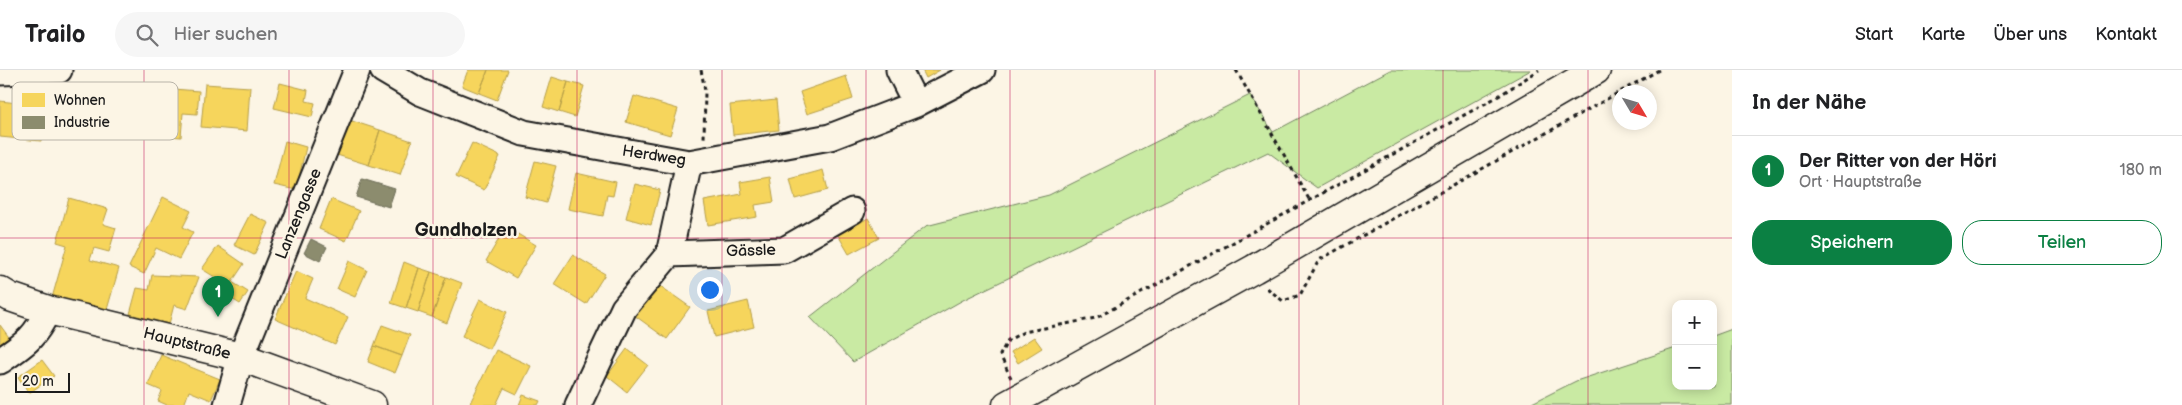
<!DOCTYPE html>
<html lang="de">
<meta charset="utf-8">
<style>
:root{--surface:#fff;--page:#f6f6f6;--text:#202124;--muted:#757577;--line:#e0e0e0;--accent:#0b8043}
body{margin:0;font-family:"Balsamiq Sans",sans-serif;background:var(--page);color:var(--text)}
.controls{position:absolute;right:15px;bottom:15px;display:grid;overflow:hidden;border-radius:10px;box-shadow:0 2px 12px #0003}
.controls button{width:45px;height:45px;display:grid;place-items:center;padding:0;border:0;border-bottom:1px solid var(--line);background:var(--surface);color:var(--text);font:25px sans-serif}
.compass{position:absolute;left:1612px;top:15px;width:45px;height:45px;border-radius:50%;background:var(--surface);box-shadow:0 2px 12px #0003;rotate:128deg}
.scale{position:absolute;left:15px;bottom:12px;width:55px;box-sizing:border-box;padding-left:5px;border:2px solid #1c1c1c;border-top:0;font-size:14px;line-height:18px;white-space:nowrap;color:#1c1c1c;-webkit-text-stroke:4px #fcf5e5;paint-order:stroke}
.you{position:absolute;left:709px;top:219px;width:18px;height:18px;margin:-12px;border:4px solid #fff;border-radius:50%;background:#1a73e8;box-shadow:0 0 0 8px #1a73e833}
.badge{display:grid;place-items:center;width:32px;height:32px;border-radius:50%;background:var(--accent);color:#fff;font-size:16px;font-weight:700}
.pin{position:absolute;translate:-50% -41px;filter:drop-shadow(0 1px 2px #0008)}
.pin::after{content:'';position:absolute;top:26px;width:18px;height:15px;background:inherit;clip-path:polygon(0 0,100% 0,50% 100%)}
.list{margin:0;padding:0;list-style:none}
h2{display:flex;justify-content:space-between;align-items:center;height:65px;margin:0;padding:0 20px;font-size:21px}
h2 small{font-size:16px;font-weight:400;color:var(--muted)}
.list li{display:grid;grid-template-columns:32px 1fr auto;gap:15px;align-items:center;box-sizing:border-box;height:70px;padding:0 20px;border-top:1px solid var(--line)}
.list b{display:block;font-size:19px;white-space:nowrap}
.list p{margin:0;font-size:16px;white-space:nowrap;color:var(--muted)}
.list em{font-size:16px;font-style:normal;color:var(--muted)}
.actions{display:flex;gap:10px;padding:15px 20px}
.actions a{flex:1;padding:11px 0;border:1px solid var(--accent);border-radius:20px;text-align:center;font-size:18px;color:var(--accent)}
.actions .main{background:var(--accent);color:#fff}
.icon{flex:none;width:28px;height:28px;fill:none;stroke:currentColor;stroke-width:2;stroke-linecap:round;stroke-linejoin:round}
.map{position:relative;flex:none;width:1732px;height:335px;overflow:hidden}
header{display:flex;align-items:center;gap:30px;box-sizing:border-box;height:70px;padding:0 25px;background:var(--surface);border-bottom:1px solid var(--line)}
header strong{font-size:24px}
nav{display:flex;gap:28px;margin-inline-start:auto;font-size:18px}
.search{width:350px;height:45px;background:var(--page);display:flex;align-items:center;gap:12px;box-sizing:border-box;padding:0 18px;border-radius:28px;color:var(--muted);font-size:19px}
main{display:flex}
aside{flex:1;background:var(--surface)}
.map>svg:first-child{display:block}
</style>
<header>
<strong>Trailo</strong>
<div class="search"><svg class="icon" aria-label="search" viewBox="0 0 24 24"><circle cx="10" cy="10" r="6"/><path d="M15 15l6 6"/></svg>Hier suchen</div>
<nav><a>Start</a><a>Karte</a><a>Über uns</a><a>Kontakt</a></nav>
</header>
<main>
<div class="map">
<svg width="1732" height="335" viewBox="0 0 1732 335">
<rect width="100%" height="100%" fill="#fcf5e5"/>
<filter id="ink" filterUnits="userSpaceOnUse"><feTurbulence type="fractalNoise" baseFrequency=".02" numOctaves="2"/><feDisplacementMap in="SourceGraphic" scale="10" xChannelSelector="R" yChannelSelector="G"/><feConvolveMatrix kernelMatrix="1 2 1 2 8 2 1 2 1" color-interpolation-filters="sRGB"/></filter>
<g filter="url(#ink)">
<!-- green -->
<path fill="#c9eaa3" stroke="#728360" d="M1390 0H1531L1317 118 1268 82 963 230 853 292 810 247 926 156 1049 125 1250 25 1273 62Z
M1732 259V335H1528L1576 311 1676 278V316H1713V266Z"/>
<!-- homes -->
<path fill="#f6d55c" stroke="#b59e49" d="M468 0H488L479 23 462 16Z
M488 0H508L497 30 479 23Z
M922 0H940L926 8Z
M846 6 853 29 807 44 800 22Z
M552 7 568 12 559 42 543 37Z
M568 12 584 16 575 47 559 42Z
M280 13 308 20 306 31 315 33 312 47 274 38Z
M205 14 250 17 247 61 201 57Z
M147 17 199 21 197 44 183 43 181 67 143 64Z
M36 24 64 27 62 47 44 45 41 71 0 67V31L35 35Z
M634 26 678 39 670 65 626 52Z
M776 30 779 60 733 65 730 35Z
M349 50 380 60 369 95 337 85Z
M380 60 412 71 400 105 369 95Z
M285 71 306 77 296 120 274 115Z
M472 73 500 86 484 120 456 107Z
M535 91 556 96 546 133 525 127Z
M823 100 828 120 795 129 790 109Z
M576 103 616 112 613 126 607 125 603 146 568 139Z
M770 107 774 132 755 135 757 147 708 155 704 131 742 124 740 112Z
M635 114 660 120 651 155 626 148Z
M163 127 191 141 183 157 193 162 179 189 156 178 144 204 129 197Z
M69 128 108 139 103 154 116 158 109 182 94 178 90 190 119 198 106 243 52 228 67 175 57 172Z
M331 129 359 141 346 171 319 159Z
M250 144 269 153 254 185 234 175Z
M868 148 879 168 849 184 838 165Z
M506 157 536 175 516 208 486 191Z
M218 176 244 194 232 212 248 222 240 234 221 222 226 214 202 199Z
M573 185 605 204 586 234 554 214Z
M349 191 367 200 355 227 337 219Z
M404 192 419 198 406 238 391 233Z
M419 198 431 202 418 242 406 238Z
M296 201 313 209 305 228 348 247 335 275 275 249Z
M431 202 446 207 432 247 418 242Z
M152 205 199 207 187 239 174 235 169 254 130 244 137 218 149 220Z
M446 207 462 213 447 253 432 247Z
M656 213 690 237 667 269 634 245Z
M480 229 507 242 489 279 462 266Z
M748 231 754 257 714 267 708 241Z
M0 255 11 270 0 279Z
M382 255 410 265 402 286 374 276Z
M1034 267 1042 278 1018 293 1011 282Z
M374 276 402 286 395 303 368 292Z
M627 279 648 295 627 322 607 306Z
M496 280 531 296 517 324 504 318 496 335H469Z
M161 285 220 309 211 330 189 321 184 335H167L158 331 162 321 148 315Z
M42 290 54 306 29 323 18 307Z
M523 325 540 331 538 335H519Z"/>
<!-- industry -->
<path fill="#8c8c6e" stroke="#6a6a55" d="M362 109 395 119 389 137 356 127Z
M311 169 327 177 320 191 304 183Z"/>
<g fill="none" stroke-linecap="round" stroke-linejoin="round">
<defs>
<path id="minor" d="M383 0 420 22 524 63 689 93 830 67 916 34 982 0
M899 0 916 34
M0 2 59 0
M669 184 784 180 852 141
M0 291C25 274 35 268 48 240
M227 335 241 287 357 0
M578 335 624 238 669 184 689 93"/>
<path id="major" d="M0 221 10 227 48 240 241 287 372 335
M1007 335 1254 199 1596 0"/>
</defs>
<!-- minor casing -->
<use href="#minor" stroke="#1c1c1c" stroke-width="29"/>
<!-- major casing -->
<use href="#major" stroke="#1c1c1c" stroke-width="31"/>
<!-- path -->
<path stroke="#1c1c1c" stroke-width="3" stroke-dasharray="4 4" stroke-linecap="butt" d="M701 0 705 21 704 70
M1236 0 1310 131
M1267 218 1283 231 1300 225 1319 190 1659 0
M1011 308 1000 285 1008 270 1024 262 1096 248 1497 27 1539 0"/>
<!-- minor -->
<use href="#minor" stroke="#fcf5e5" stroke-width="25"/>
<!-- major -->
<use href="#major" stroke="#fcf5e5" stroke-width="28"/>
</g>
</g>
<!-- grid -->
<path fill="none" stroke="#c2185b" stroke-width="1" stroke-opacity="0.55" d="M144 0V335M289 0V335M433 0V335M577 0V335M722 0V335M866 0V335M1010 0V335M1155 0V335M1299 0V335M1443 0V335M1588 0V335M0 168H1732"/>
<g text-anchor="middle" dominant-baseline="central" stroke-width="5" stroke-linejoin="round" paint-order="stroke">
<!-- street labels -->
<g font-size="16" fill="#1c1c1c" stroke="#fcf5e5">
<text transform="translate(654 86) rotate(9)">Herdweg</text>
<text transform="translate(299 144) rotate(-68)">Lanzengasse</text>
<text transform="translate(751 181) rotate(-2)">Gässle</text>
<text transform="translate(187 274) rotate(14)">Hauptstraße</text>
</g>
<!-- quarter labels -->
<g font-size="19" font-weight="bold" fill="#1c1c1c" stroke="#fcf5e5">
<text x="466" y="160">Gundholzen</text>
</g>
</g>
<!-- legend -->
<rect x="12" y="12" width="166" height="58" rx="8" fill="#fcf5e5" stroke="#b9b4a9" stroke-width="1"/>
<rect x="22" y="23" width="23" height="14" fill="#f6d55c"/>
<rect x="22" y="46" width="23" height="13" fill="#8c8c6e"/>
<g font-size="14" fill="#1c1c1c">
<text x="54" y="35">Wohnen</text>
<text x="54" y="57">Industrie</text>
</g>
</svg>
<div class="controls">
<button>+</button>
<button>−</button>
</div>
<svg class="compass" viewBox="-18 -18 36 36"><path d="M0-13l5 13h-10z" fill="#e53935"/><path d="M0 13l5-13h-10z" fill="#757577"/></svg>
<div class="scale">20 m</div>
<div class="you"></div>
<div class="pin badge" style="left:218px;top:247px">1</div>
</div>
<aside>
<h2>In der Nähe<small></small></h2>
<ul class="list">
<li><span class="badge">1</span><div><b>Der Ritter von der Höri</b><p>Ort · Hauptstraße</p></div><em>180 m</em></li>
</ul>
<div class="actions"><a class="main">Speichern</a><a>Teilen</a></div>
</aside>
</main>
